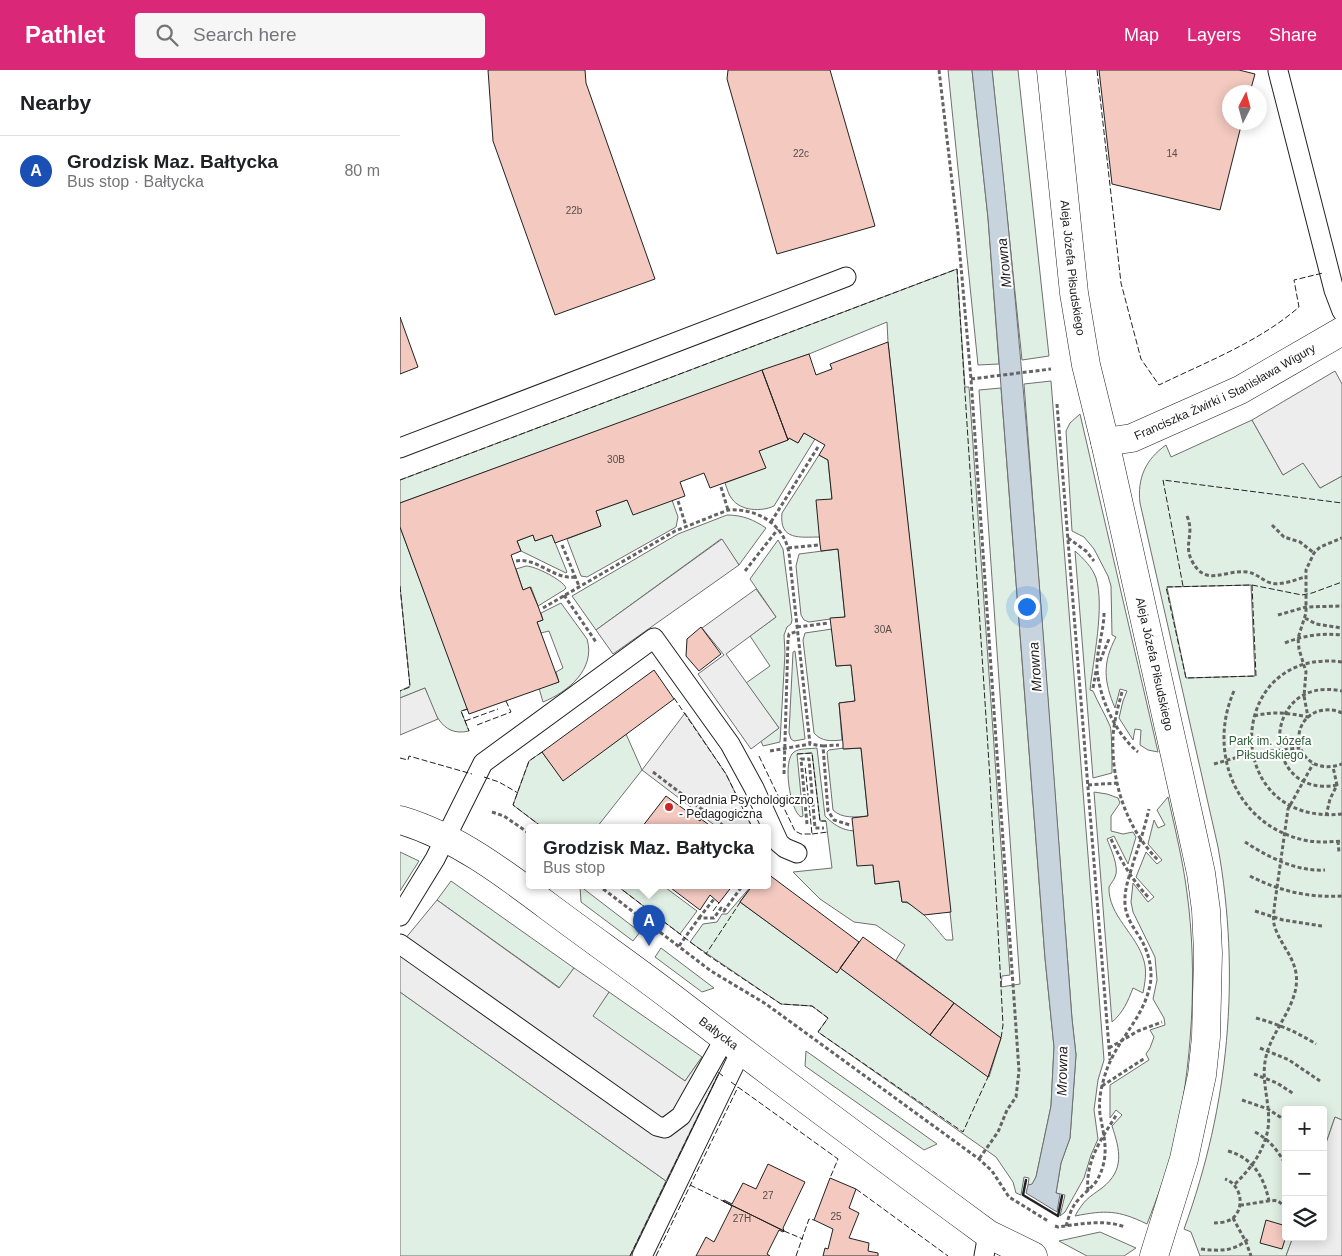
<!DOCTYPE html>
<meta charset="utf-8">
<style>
:root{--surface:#fff;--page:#f6f6f6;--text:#202124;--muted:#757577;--line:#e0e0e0;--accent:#db2777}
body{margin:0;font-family:Helvetica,sans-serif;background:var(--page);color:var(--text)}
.controls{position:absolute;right:15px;bottom:15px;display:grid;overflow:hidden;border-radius:5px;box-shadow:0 2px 12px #0003}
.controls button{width:45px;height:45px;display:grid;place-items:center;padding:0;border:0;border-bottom:1px solid var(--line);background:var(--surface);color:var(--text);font:25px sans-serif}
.compass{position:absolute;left:822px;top:15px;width:45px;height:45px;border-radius:50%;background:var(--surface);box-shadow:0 2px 12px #0003;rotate:6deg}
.you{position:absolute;left:626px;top:536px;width:18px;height:18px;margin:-12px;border:4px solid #fff;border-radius:50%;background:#1a73e8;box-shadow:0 0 0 8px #1a73e833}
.badge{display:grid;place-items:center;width:32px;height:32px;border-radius:50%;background:var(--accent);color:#fff;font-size:16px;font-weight:700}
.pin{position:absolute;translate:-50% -41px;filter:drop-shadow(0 1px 2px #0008)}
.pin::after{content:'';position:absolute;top:26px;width:18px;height:15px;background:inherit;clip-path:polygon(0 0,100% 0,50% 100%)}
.popup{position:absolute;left:126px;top:754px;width:245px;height:65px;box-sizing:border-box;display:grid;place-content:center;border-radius:5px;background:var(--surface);filter:drop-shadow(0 1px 4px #0005);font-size:16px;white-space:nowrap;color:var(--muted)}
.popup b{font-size:19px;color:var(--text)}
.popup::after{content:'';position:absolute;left:50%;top:100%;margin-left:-10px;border:10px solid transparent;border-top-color:var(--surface)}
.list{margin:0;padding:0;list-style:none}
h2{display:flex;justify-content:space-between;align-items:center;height:65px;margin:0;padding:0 20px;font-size:21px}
h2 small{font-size:16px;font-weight:400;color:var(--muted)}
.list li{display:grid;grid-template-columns:32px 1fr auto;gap:15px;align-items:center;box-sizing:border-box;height:70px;padding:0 20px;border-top:1px solid var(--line)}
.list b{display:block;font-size:19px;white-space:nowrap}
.list p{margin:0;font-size:16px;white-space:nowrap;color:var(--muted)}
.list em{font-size:16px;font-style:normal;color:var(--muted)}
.icon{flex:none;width:28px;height:28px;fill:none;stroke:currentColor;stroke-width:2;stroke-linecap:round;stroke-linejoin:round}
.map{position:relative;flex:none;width:942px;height:1186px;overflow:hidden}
header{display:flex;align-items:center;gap:30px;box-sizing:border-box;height:70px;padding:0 25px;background:var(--accent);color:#fff}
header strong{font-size:24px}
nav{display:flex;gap:28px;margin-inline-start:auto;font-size:18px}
.search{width:350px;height:45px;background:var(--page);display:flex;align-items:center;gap:12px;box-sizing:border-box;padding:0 18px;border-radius:5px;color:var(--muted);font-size:19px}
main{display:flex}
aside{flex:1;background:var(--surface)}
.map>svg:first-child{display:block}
</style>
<header>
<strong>Pathlet</strong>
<div class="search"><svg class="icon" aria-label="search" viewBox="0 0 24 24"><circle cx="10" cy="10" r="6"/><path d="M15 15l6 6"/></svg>Search here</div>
<nav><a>Map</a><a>Layers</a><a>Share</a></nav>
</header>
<main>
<aside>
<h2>Nearby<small></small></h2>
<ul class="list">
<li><span class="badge" style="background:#1a4fb4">A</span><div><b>Grodzisk Maz. Bałtycka</b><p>Bus stop · Bałtycka</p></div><em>80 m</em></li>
</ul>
</aside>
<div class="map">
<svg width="942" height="1186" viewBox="0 0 942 1186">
<rect width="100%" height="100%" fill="#fff"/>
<!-- green -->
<path fill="#e0efe3" stroke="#6f6f6f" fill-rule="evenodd" d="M548 0H572L588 148 599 294 578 295Z
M592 0H618L649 286 622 290Z
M557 199 565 317H569L610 905 602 906 601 917 620 914 579 320 601 318 645 888 654 977 651 1036 636 1107 632 1115H628L629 1108 624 1107 621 1125 616 1123 613 1112 596 1087 418 962 428 948 412 936 381 934 290 872 303 854 317 852 322 844H327L352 815 340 832 437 903 440 898 589 1007 601 968 496 890 505 875 476 855 454 852 420 829 393 802 432 798 426 751H420L412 683 397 684 403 746 401 747C390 741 382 690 394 682 399 678 410 679 417 678L425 746C433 754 441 760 454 761L473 795 475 814 499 811 502 832C517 832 536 859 546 870H553L488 272 487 252 409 284 0 433V410Z
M651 311 704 990 698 1010 694 1040 698 1069 691 1085 684 1108 665 1142 660 1146 665 1125 656 1123 661 1093 670 1068 676 985 672 949 624 314Z
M680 344 758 682 748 680 740 675 741 660 735 659 733 670 719 648 723 631 727 621 720 619 715 638C704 612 702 593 716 567L712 565 711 516 708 506 694 479 684 467 672 461 666 361 670 353Z
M852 350 883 405 903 392 920 418 942 406V1050L935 1047 923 1082V1040H886V1167H893L886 1186H800L791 1162 784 1159C829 1036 841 906 818 777L740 433C737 408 746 389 766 375L771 387ZM851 515 855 606 786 608 767 517Z
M404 363 415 369 374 436C361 442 341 441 332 429 328 424 327 418 325 413L365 398 359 381 388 370 389 368 398 373Z
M419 385 428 390 432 429 420 467C400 467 379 471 382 443Z
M227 430H272L278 447 276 457 187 507 181 506 167 469 201 456 196 441Z
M327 445C343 445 354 450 366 458L339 495 321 469 196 560 172 526 278 464Z
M0 457 68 639 61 641 69 661C40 668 33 639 25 618L0 628V621L10 616 0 516Z
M133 465 135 471 152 465 167 502 166 503 121 481 117 471Z
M378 470 383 479 392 550 391 554 387 557 384 565 385 583 380 672 363 676 361 671 379 658 346 613 370 596 350 566 376 547 350 509Z
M438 479 445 547 409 552 404 550 401 545 396 496 399 484Z
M675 481C684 489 692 497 696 508 705 536 693 591 690 620L693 621C698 633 705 644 710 656 712 659 712 695 712 703L693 708Z
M126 496C135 496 163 510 166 518L164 520 138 536 131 517 123 520 116 499Z
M161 533 187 569C196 599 168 622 143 632L139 618 159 612 156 602 163 598 149 561 141 563 137 552 143 550 141 543Z
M432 559 436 596 451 595 455 631 439 633 442 670C431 671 422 672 414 663L403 570 405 563Z
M395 581 405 669 394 671 391 669 389 663 393 582Z
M226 664 242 700 197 757H142L113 735 129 691 142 682 163 710Z
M444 678V679L461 678 468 746C456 747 442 749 433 740L427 682 429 680Z
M694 722 707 724 718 728 720 733 711 746V761L723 764 733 762 736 767 728 794 714 766 707 769C710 777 720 798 715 807 714 810 711 813 709 817 708 846 737 864 744 891 747 902 745 912 743 923L733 918C728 931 723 943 712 952Z
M768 727C775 759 783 791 787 823 798 902 792 998 774 1075 767 1102 757 1128 747 1154 718 1140 706 1140 675 1146 684 1130 688 1128 702 1118 725 1100 720 1080 712 1056L722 1045 716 1040 710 1048V1015L749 990 746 984 750 978 754 967 750 960 765 955 764 948 753 929 757 910 755 887 733 842 731 832 733 813 748 832 754 827 736 807 746 782 757 794 762 790 748 774 754 750 758 758 765 755 757 740Z
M0 782 19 791 0 821Z
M51 811 174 898 160 918 37 830Z
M216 815H262L297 841 280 864Z
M180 816 240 862 233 871 181 832Z
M261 878 314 918 302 922 255 887Z
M0 922 266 1111 230 1186H0Z
M209 922 302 987 285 1011 192 946Z
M406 981 537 1074 524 1080 405 996Z
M700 1162 736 1178 724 1186H687L659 1171Z"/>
<!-- parking -->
<path fill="#ededed" stroke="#6f6f6f" d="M935 301 942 314V406L920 418 903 393 883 405 852 350Z
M322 469 339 495 213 584 196 560Z
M356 519 376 547 326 584 379 658 351 679 298 604 324 585 302 558Z
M25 618 38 649 0 665V628Z
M285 643 326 704 352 757H317L242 700Z
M37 830 159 918 174 898 209 922 193 946 285 1011 302 987 319 1003 266 1111 0 922V875Z
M935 1047 942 1050V1186H886L893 1167H923V1082Z"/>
<!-- water -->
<path fill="#c7d3dd" stroke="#6f6f6f" d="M572 0H592C627 316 648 632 672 949L676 985 670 1068 661 1093 656 1123 660 1124 657 1142 626 1123 628 1115 632 1114 636 1107 651 1036 654 977 645 888 588 148Z"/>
<!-- building -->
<path fill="#f3c9c0" stroke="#222" d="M88 0H185L186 13 255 209 155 245 93 71Z
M328 0H430L475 156 377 184 327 9Z
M699 0H839L855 4 850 22H829V52H842L820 140 712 114Z
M0 247 18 297 0 304Z
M488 272 551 842 524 845 507 832H502L499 811 475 814 473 795 457 796 452 748 468 746 461 678 443 679V674L439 633 455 631 451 595 436 596 430 548 445 547 438 479 421 481 420 474 416 430 432 429 428 390 419 385 425 375 404 363 398 373 389 368 388 370 362 300 409 284 416 305 432 299 430 294Z
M362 300 388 370 359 381 366 398 310 418 304 403 280 412 285 426 233 445 227 430 196 441 201 456 155 473 152 465 135 471 133 465 117 471 121 481 111 485 123 520 130 517 138 536 143 550 137 552 159 612 69 644 0 457V433Z
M301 557 321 584 299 601 286 586 287 569Z
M254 600 274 629 163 711 142 682Z
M266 726 300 751 301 749 312 757H242Z
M368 804 459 872 437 903 340 832 353 815H368Z
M267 815H333L319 833 310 825 300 840Z
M463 867 554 933 530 965 440 898Z
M554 933 601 968 588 1007 530 965Z
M368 1094 405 1112 383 1158 384 1161 323 1131 324 1130 332 1134 343 1113 356 1119Z
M430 1108 456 1119 449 1138 459 1143 449 1168 469 1173 468 1181 478 1183V1186H423L425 1178 428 1179 433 1159 414 1150Z
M323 1131 384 1161 383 1162 379 1160 367 1184 370 1186H296L306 1167 314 1172 332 1136Z
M866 1150 886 1156V1166L882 1179 860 1173Z"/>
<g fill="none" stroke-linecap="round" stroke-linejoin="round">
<defs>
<path id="service" d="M878 1 934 220 942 241
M0 378 446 207
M0 846 35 789 83 693 254 568 330 674 354 718 379 773 385 778 397 783
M0 874 257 1056 265 1058 281 1046 325 968
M242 1186 341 981
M584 1186 588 1164"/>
<g id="minor">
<path id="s1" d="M651 0 674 223 686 295 705 372 791 757 801 803 806 840 808 883 806 967 802 1005 784 1089 754 1186"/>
<path id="s2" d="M705 372 732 368 840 320 942 261"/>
</g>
<g id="tertiary">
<path id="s3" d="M0 750C55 766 104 803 149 837 193 870 239 902 283 936 383 1013 486 1089 588 1164L633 1186"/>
</g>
</defs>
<!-- service casing -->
<use href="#service" stroke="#222" stroke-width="21"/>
<!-- minor casing -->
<use href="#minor" stroke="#222" stroke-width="29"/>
<!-- tertiary casing -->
<use href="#tertiary" stroke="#222" stroke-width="29"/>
<!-- path -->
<path stroke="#646464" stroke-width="3" stroke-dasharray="4 2.5" stroke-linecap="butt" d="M539 0 558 163 571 309 619 1001 616 1027 607 1040 598 1062 579 1089
M571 309 651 299
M657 334 710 990
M321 417 328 440
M278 431 286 456
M787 446C795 465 783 474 792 491 806 518 825 499 847 502 855 503 860 508 868 512 879 517 894 510 905 507
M371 452 418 377
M872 455 884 467 900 472 914 483
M668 468 686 481 694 491
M162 475 179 516
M388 478 418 475
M116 491C137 487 154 510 175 507
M345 501 378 459
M164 525 196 572
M143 538 275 461 328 440C357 438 384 454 389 483L410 674 423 676 428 741 434 750 450 755
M704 543C704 561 696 582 697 600 700 629 715 663 738 682
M878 545 906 537 942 536
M905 548 916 554 942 558
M397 557 429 553
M885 573C904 565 922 563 942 565
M700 591 709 569
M942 592C824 576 819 757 942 744
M693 618 696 601
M834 621C807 682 836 755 904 770 917 773 929 772 942 771
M722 622C718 637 714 651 713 667 711 711 726 758 758 790
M942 643C934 639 924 639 916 642 884 656 899 709 942 694
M854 646C873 641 889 643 908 647L904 626 906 602 899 579 898 568 906 543V500L914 483 920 477 942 468
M423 676 439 675
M370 681 410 674
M814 694 852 683 900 678
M253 702 325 757
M384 704 388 570 389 564 398 561
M688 715 717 713
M937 715C860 730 859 604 942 621
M92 742 104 746 130 764
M926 746 930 729 937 715 933 697
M407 754 401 689H409L415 758H424
M711 769C721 791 732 810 749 828
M938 771 939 783
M845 772C868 787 897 802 925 800
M850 806C879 821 909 828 942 826
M198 815 311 901 366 934 579 1089 592 1101 609 1127 648 1151
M855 841 883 850 922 856
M299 848 314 829
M279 876 299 848H314L321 838 324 841 343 815
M856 948C878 954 897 962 916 974
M709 978 738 961 762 952
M860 978 889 990 920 1011
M854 1004 877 1013 894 1024
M702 1016 745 988
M842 1030 868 1039 886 1051
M855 1062C870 1070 878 1081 886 1095
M828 1081C853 1088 864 1107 869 1131
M835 1114C849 1100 860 1087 866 1067 874 1043 861 1017 865 992 869 961 901 935 896 903 893 885 878 871 874 854 873 850 874 844 874 839L888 739 913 694
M688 1121C685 1091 702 1068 717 1044
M840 1135C847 1135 873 1129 877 1131 881 1132 883 1136 886 1140
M833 1148 846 1172 851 1186
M814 1153C820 1153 828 1152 833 1148 846 1136 840 1114 825 1109
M655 1156 658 1157C680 1154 703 1149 725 1157
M666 1156C669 1147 671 1137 679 1129 691 1116 697 1116 703 1096 708 1078 703 1062 700 1044 698 1029 702 1013 707 999 718 969 744 947 750 915 753 901 749 884 742 871 735 859 726 849 725 834 724 818 730 805 734 790 740 773 745 756 749 739
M801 1179C819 1181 835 1182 849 1168"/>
<!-- service -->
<use href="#service" stroke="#fff" stroke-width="19"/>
<!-- minor -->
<use href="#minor" stroke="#fff" stroke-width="28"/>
<!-- tertiary -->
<use href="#tertiary" stroke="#fff" stroke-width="28"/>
<!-- fence -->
<path stroke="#222" stroke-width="1" stroke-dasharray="6 2.5" stroke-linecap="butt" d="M697 0 721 213 741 289 759 315C806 292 859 272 899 237L894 210 923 203
M0 410 557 199 590 709 603 955 601 968
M852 515 856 606 786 608 766 517Z
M852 515 902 525 912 523 942 512
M0 516 10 617 0 621
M783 516 763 410 942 433
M274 628 326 704 352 757
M68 639 61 641 69 661
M65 651 98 639
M77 655 111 642 106 631
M397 684 412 683 420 751H426
M359 686 395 761 401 764H412L405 695
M0 688 8 690 9 686 72 704
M84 707 99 712 118 723
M142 757 113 735 129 691 145 680
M412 764 428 762
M216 815 306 884 341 831
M313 841 319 833
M306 884 381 934 412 936 428 948 418 962 563 1062 588 1007
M331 1012 438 1089 430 1108
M290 1115 323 1131
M456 1119 548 1186
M384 1161 403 1169
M230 1186 319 1003 323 1006
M256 1186 338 1017
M396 1186 409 1149 414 1150"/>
<!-- wall -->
<path stroke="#222" stroke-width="2.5" d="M626 1110 623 1125 658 1146 662 1126"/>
</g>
<!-- markers -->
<circle fill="#c62828" stroke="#fff" stroke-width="2" cx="269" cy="737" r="5"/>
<g text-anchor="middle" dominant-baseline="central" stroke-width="4" stroke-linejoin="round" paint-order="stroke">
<!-- number labels -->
<g font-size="10" fill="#564c4a">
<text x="401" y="83">22c</text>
<text x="772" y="83">14</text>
<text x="174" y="140">22b</text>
<text x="216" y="389">30B</text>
<text x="483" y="559">30A</text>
<text x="368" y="1125">27</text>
<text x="436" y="1146">25</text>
<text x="342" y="1148">27H</text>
</g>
<!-- street labels -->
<g font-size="12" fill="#222" stroke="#fff">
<text stroke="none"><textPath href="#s1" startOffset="199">Aleja Józefa Piłsudskiego</textPath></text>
<text stroke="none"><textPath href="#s2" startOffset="131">Franciszka Żwirki i Stanisława Wigury</textPath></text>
<text stroke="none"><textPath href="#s1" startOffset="604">Aleja Józefa Piłsudskiego</textPath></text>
<text stroke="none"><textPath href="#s3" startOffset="385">Bałtycka</textPath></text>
</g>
<!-- park labels -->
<g font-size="12" fill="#2f5e38" stroke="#fff">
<text x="870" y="671">Park im. Józefa<tspan x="870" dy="14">Piłsudskiego</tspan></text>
</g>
<!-- poi labels -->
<g font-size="12" fill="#222" stroke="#fff" text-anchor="start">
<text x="279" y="730">Poradnia Psychologiczno<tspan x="279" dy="14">- Pedagogiczna</tspan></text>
</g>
<!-- water labels -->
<g font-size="14" font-style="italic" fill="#222" stroke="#fff">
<text transform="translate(604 193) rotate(-96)">Mrowna</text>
<text transform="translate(635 597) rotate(-94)">Mrowna</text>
<text transform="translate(662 1001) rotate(-89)">Mrowna</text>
</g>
</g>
</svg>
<div class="controls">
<button>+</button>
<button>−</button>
<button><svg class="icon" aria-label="layers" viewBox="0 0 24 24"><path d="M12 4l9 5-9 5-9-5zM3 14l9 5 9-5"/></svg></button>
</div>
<svg class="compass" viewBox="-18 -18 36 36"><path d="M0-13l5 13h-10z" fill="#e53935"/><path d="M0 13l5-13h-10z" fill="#757577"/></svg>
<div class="you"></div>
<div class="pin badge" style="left:249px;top:876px;background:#1a4fb4">A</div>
<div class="popup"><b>Grodzisk Maz. Bałtycka</b>Bus stop</div>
</div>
</main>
